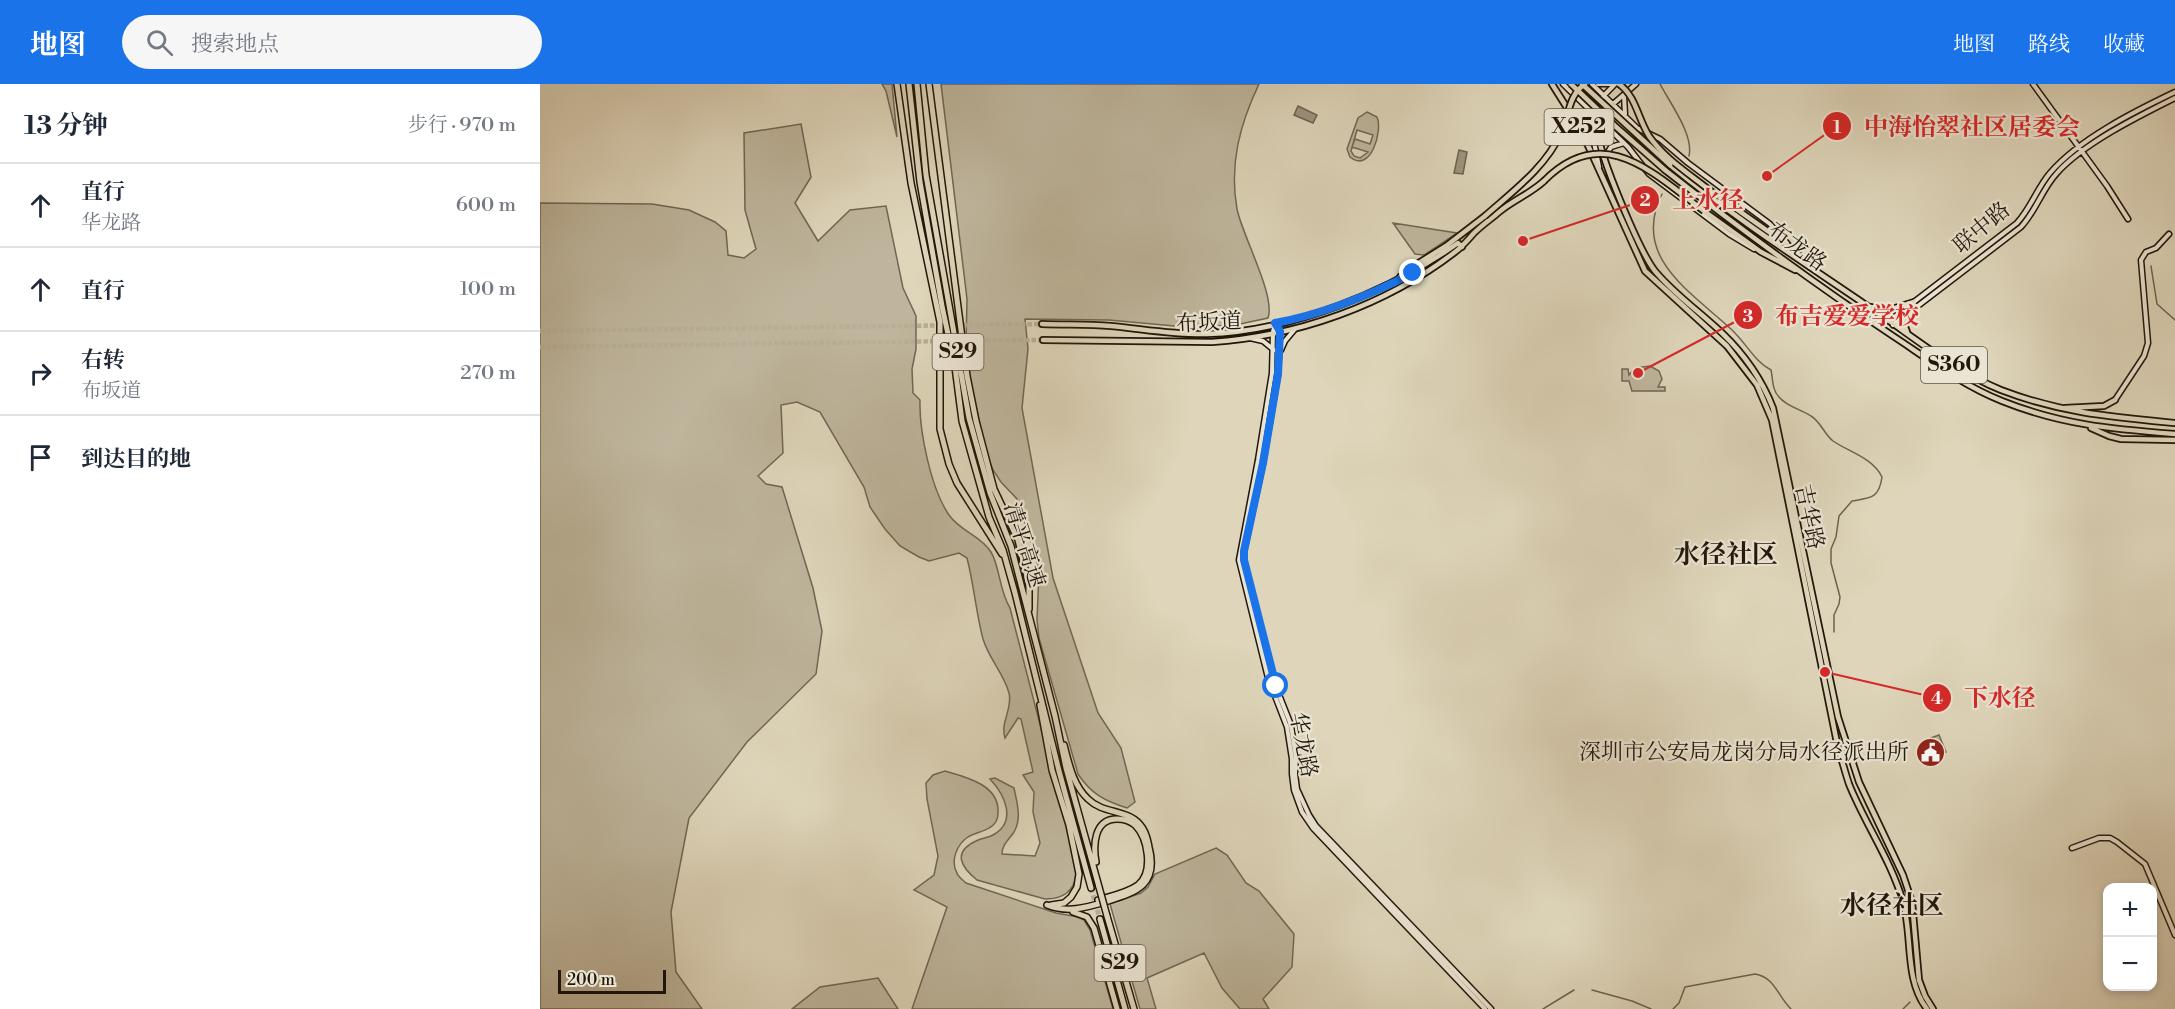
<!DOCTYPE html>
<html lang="zh">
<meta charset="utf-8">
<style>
:root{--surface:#fff;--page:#f6f6f7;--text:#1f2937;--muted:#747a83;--line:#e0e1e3;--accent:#1a73e8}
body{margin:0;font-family:"Libre Bodoni","Noto Serif SC",serif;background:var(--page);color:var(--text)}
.controls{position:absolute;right:18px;bottom:18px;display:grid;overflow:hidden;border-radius:12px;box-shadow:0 3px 9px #0003}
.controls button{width:54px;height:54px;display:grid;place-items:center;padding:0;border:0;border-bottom:2px solid var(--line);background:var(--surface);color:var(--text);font:30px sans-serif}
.scale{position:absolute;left:18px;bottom:15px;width:108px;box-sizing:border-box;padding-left:6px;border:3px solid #22170b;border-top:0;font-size:16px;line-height:21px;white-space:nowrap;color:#22170b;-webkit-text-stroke:4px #eae4d2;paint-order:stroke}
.stop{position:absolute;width:18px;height:18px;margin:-14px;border:4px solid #1a73e8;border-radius:50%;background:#fff}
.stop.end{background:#1a73e8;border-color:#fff;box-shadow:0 2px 6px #0008}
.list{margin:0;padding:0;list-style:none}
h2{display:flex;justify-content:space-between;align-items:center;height:78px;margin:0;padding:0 24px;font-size:26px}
h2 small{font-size:20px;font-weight:400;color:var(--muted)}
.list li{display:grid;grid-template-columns:39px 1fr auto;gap:18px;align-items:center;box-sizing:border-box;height:84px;padding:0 24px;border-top:2px solid var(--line)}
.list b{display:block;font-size:22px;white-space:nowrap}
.list p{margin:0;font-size:20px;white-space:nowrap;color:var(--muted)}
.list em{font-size:20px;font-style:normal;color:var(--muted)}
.icon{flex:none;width:33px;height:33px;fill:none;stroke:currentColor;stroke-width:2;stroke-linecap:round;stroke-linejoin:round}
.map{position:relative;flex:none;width:1635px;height:925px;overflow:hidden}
header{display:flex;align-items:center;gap:36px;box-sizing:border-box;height:84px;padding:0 30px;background:var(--accent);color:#fff}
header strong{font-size:28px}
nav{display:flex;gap:33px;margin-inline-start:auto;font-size:21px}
.search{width:420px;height:54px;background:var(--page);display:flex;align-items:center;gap:15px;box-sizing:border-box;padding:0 21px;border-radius:33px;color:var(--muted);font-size:22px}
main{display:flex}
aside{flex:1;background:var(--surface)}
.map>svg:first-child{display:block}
</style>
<header>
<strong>地图</strong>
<div class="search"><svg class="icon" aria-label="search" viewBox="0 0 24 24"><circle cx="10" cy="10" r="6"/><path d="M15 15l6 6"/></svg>搜索地点</div>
<nav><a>地图</a><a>路线</a><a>收藏</a></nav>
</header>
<main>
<aside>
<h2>13 分钟<small>步行 · 970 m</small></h2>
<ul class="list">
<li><svg class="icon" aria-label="ahead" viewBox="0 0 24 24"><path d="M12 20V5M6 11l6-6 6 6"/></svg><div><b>直行</b><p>华龙路</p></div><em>600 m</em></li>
<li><svg class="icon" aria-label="ahead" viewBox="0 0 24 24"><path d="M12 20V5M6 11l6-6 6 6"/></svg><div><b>直行</b></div><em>100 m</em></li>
<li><svg class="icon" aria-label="right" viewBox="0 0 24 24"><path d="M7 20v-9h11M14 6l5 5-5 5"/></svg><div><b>右转</b><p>布坂道</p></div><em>270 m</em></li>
<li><svg class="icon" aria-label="arrive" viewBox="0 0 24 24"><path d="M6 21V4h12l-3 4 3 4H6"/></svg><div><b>到达目的地</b></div></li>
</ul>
</aside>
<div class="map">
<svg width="1635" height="925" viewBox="0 0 1635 925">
<rect width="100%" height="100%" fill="#ded5ba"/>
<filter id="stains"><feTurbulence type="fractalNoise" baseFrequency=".00333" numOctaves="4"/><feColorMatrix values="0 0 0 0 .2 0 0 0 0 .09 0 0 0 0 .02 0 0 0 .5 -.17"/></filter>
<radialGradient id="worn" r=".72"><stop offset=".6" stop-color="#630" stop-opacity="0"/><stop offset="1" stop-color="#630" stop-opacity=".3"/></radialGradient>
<!-- green -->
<path fill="#beb59c" stroke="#706654" stroke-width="1.5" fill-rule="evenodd" d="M342 0H352L357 53 346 7Z
M401 0H719C700 40 689 80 697 125 702 151 736 212 728 234L700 240 656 244 569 236 485 235 488 265 482 324 513 494 558 629 581 664 595 718 587 724C565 717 551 710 538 690L499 554 497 536 499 489 496 473 477 415 461 398 453 386 447 371 429 291 426 261 427 215Z
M827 28 837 33C843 46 831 90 810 73L807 65 818 34ZM817 46 833 51 830 60 815 55 812 63 828 68 820 74 814 72 811 67Z
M261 40 271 93 255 119 278 157 310 126 346 122 363 204 376 232V265L372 285 373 309 380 316C379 347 391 405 409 431 420 447 441 452 451 468 460 483 459 506 470 524L535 777C539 800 530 815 505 815L437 796C421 783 412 768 436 757 441 754 448 754 453 751 478 737 464 710 450 695L455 694 474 704C477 719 482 734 474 748 469 756 462 760 462 770L495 772 500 759 493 728 494 708 483 691 493 688 481 635 478 634 465 654C460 638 473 625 469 609 464 590 449 575 443 555 436 529 434 501 427 474L419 469 389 477 379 473 360 462 345 445 330 423 324 403 280 328 257 318 241 321 243 369 218 392 226 400 242 403 273 504 282 547 276 590 207 658 149 734 131 828 136 888 162 925H0V119L112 120 149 126 175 138 186 147 188 171 204 174 216 165 205 126 204 49Z
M853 139 917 149 884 171 875 170Z
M1110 282 1119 287 1122 295 1118 303H1125V307H1092L1089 297H1082V285H1088L1089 291 1095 284Z
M1399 651 1406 668 1398 671 1391 654Z
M405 687C426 693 460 701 458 729 458 735 455 741 449 744 443 748 434 749 428 753 417 760 410 777 417 789 418 793 423 796 426 799L516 829 538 833 544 836 550 846 573 925H372L407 823 374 806 394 791 398 772 387 715 386 699 393 691Z
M676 764 687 771 706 799 719 807 754 850 752 883 723 915 729 925H700L682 904 664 869 607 894 616 925H600L570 820 601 809 608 803 615 790Z
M338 894 358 925H252L280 903Z"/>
<!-- water -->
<path fill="#9e947e" stroke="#6c6250" stroke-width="1.5" d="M758 22 777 31 773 39 754 31Z
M919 66 927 68 923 90 914 89Z"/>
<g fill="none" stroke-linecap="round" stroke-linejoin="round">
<!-- stream -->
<path stroke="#6c6250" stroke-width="1.5" d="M1120 0C1130 19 1154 51 1149 72
M1122 110C1090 174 1153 209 1192 246 1206 259 1215 278 1231 286 1233 295 1232 306 1239 313 1247 323 1261 325 1271 332 1281 338 1284 350 1293 357 1309 368 1333 374 1342 393 1339 415 1330 414 1312 417L1299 432 1296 453 1291 465V479L1300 513 1299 520 1294 531V548
M1611 182 1617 220 1635 236
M1052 906 1092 917 1111 925
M1003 925 1034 906
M1133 925 1139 919 1145 903 1215 890C1235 893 1238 913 1251 925
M1363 925 1370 918"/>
<!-- primary-tunnel -->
<path stroke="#b8af97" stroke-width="4.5" stroke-dasharray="4.5 2" stroke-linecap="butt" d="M0 247 502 240
M420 257 503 256
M0 263 411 257"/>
<!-- highway-tunnel -->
<path stroke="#b8af97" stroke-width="5" stroke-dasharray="5 2.5" stroke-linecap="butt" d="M551 804 560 835"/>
<defs>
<path id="secondary" d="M1023 0 1088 63 1109 90 1189 150 1214 165
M1052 0 1097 44 1120 55 1148 79 1230 140 1247 159
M1058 0H1071
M1493 0 1567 102 1588 135
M1084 11 1085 30
M1073 20 1096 0
M1065 73 1071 63 1084 59
M1059 83 1048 28 1075 0
M1349 237 1477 139C1491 124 1497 104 1510 89 1539 55 1595 27 1635 8
M735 239 733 248 732 289 718 376 699 476 728 594 747 643 752 675V690L754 706 762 728 773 744 945 925
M736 239 740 247 738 290 723 379 704 467V483L732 593 751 641 756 674 755 690 757 705 769 731 776 742 951 925
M1353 241 1481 143C1496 127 1502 105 1517 89 1544 59 1599 32 1635 14
M710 254 723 257 734 266
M741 266 745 257 755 245
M1575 316 1604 272 1608 259 1601 176 1606 168 1616 164 1629 150
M1532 764 1559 754H1570L1577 758 1605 780 1635 851"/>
<path id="primary" d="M1012 0 1041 46 1105 187 1187 262 1217 301 1232 336 1298 664C1302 676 1305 688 1309 700 1325 740 1351 776 1363 818 1373 853 1364 896 1387 925
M1073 20C1067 29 1058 37 1058 48 1059 71 1100 168 1115 187 1134 210 1160 228 1182 249 1204 270 1222 296 1233 324L1298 633 1319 698 1363 791 1372 818 1379 896 1385 912 1393 925
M1130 81C1192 132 1260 176 1326 221 1370 250 1412 286 1461 306 1521 329 1572 333 1635 339
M1125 86C1199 144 1275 200 1353 252 1388 275 1422 301 1462 317 1522 341 1572 345 1635 350
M1168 105 1249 162 1270 181
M1164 127 1221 168 1255 186
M860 193 869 185 906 162 945 132
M1330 223 1352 225 1374 218
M1366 231 1364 240 1367 248
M502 240C525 241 548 240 571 242 603 245 635 251 667 250 752 247 849 208 918 159L922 163
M503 256 672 258C758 252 846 221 915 168 922 163 928 156 934 149 942 141 951 135 959 128 973 116 990 110 1004 97
M1525 324 1564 322 1575 316
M1551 344 1569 352 1581 355 1635 356"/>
<path id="highway" d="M357 0 371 99 400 238V345L409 380 417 399 462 470
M369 0 380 98 402 222 415 283 422 337 449 433 463 466 475 509 519 687 551 804
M377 0 386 91 429 334 450 409 471 462 515 632 526 684 559 803
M389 0 427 292 436 337 454 405 478 456 489 501V525
M500 621 512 686 529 741 539 790 537 803 531 813 524 819 511 821
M556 778C553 761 554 735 577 735 584 735 590 737 595 741 608 754 614 788 598 801 587 809 571 812 558 816
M507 821C527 829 545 824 565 818 596 808 619 802 609 763 607 752 604 742 594 735 580 726 561 728 548 715 533 701 529 680 524 661
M533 828 547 833 554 844 577 925
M567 832 594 925
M560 835 585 925"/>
</defs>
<!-- secondary casing -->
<use href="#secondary" stroke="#22170b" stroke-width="7"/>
<!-- primary casing -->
<use href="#primary" stroke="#22170b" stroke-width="8"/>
<!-- highway casing -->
<use href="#highway" stroke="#22170b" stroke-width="8"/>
<!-- secondary -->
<use href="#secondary" stroke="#eae4d2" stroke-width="4"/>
<!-- primary -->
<use href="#primary" stroke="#ded5ba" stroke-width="4.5"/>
<!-- highway -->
<use href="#highway" stroke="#ded5ba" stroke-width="5"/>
<defs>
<path id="primary-bridge" d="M1031 0 1075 42 1125 86
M1042 0 1130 81
M1079 0C1096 12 1098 35 1109 52 1124 74 1148 89 1168 105
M1004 97C1063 37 1113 89 1164 127
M945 132C972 108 1006 83 1021 49 1029 33 1028 11 1045 0"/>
<path id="highway-bridge" d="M559 803 567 832"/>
</defs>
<!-- primary-bridge casing -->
<use href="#primary-bridge" stroke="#22170b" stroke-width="8" stroke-linecap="butt"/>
<!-- highway-bridge casing -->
<use href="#highway-bridge" stroke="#22170b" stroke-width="8" stroke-linecap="butt"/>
<!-- primary-bridge -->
<use href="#primary-bridge" stroke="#ded5ba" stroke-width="4.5"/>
<!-- highway-bridge -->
<use href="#highway-bridge" stroke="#ded5ba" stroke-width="5"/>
</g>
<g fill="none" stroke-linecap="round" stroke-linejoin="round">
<!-- route -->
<path stroke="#1a73e8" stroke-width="8" d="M736 602 704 476V467L723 379 738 290 740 247 735 239C784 230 830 211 873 189"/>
</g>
<!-- icons -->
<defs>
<symbol id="civic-disc" viewBox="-11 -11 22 22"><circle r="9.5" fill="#8f2418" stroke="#eae4d2"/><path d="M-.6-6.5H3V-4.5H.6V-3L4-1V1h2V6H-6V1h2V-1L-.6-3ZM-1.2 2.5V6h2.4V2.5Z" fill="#fff"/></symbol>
</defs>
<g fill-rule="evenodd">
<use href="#civic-disc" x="1374" y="652" width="33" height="33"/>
</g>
<g text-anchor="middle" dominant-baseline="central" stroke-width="4.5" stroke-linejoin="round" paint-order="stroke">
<!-- shield labels -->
<g fill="#eae4d2" stroke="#5e5447" stroke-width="1.5">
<rect x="1004.5" y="25" width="69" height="36" rx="4.5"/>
<rect x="392.5" y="250" width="51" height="36" rx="4.5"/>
<rect x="1381" y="263" width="66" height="36" rx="4.5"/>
<rect x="554.5" y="861" width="51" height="36" rx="4.5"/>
</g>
<g font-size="21" font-weight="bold" fill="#22170b">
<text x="1039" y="43">X252</text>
<text x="418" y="268">S29</text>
<text x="1414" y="281">S360</text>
<text x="580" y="879">S29</text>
</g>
<!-- street labels -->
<g font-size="22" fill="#22170b" stroke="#eae4d2">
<text transform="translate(1442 144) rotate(-40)">联中路</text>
<text transform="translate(1257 163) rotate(36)">布龙路</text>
<text transform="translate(669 239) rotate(-3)">布坂道</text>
<text transform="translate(1269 433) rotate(78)">吉华路</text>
<text transform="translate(484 461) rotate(72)">清平高速</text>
<text transform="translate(763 661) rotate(79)">华龙路</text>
</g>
<!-- poi labels -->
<g font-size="22" fill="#22170b" stroke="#eae4d2" text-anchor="end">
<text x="1369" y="668">深圳市公安局龙岗分局水径派出所</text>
</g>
<!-- quarter labels -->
<g font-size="26" font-weight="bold" fill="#22170b" stroke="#eae4d2">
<text x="1186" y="471">水径社区</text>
<text x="1352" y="822">水径社区</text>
</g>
</g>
<!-- callouts -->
<path fill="none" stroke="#d62828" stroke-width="2" d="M1227 92L1297 42M983 157L1105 116M1098 289L1208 231M1285 588L1397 614"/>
<g fill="#d62828" stroke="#eae4d2" stroke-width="2">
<circle cx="1227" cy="92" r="6"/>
<circle cx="983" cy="157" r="6"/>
<circle cx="1098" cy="289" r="6"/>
<circle cx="1285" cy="588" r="6"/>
<circle cx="1297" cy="42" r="15"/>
<circle cx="1105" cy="116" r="15"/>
<circle cx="1208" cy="231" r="15"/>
<circle cx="1397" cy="614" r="15"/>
</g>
<g font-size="18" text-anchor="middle" font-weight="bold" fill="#fff">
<text x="1297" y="49">1</text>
<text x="1105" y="122">2</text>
<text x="1208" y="238">3</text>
<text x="1397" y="620">4</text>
</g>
<g font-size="24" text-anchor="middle" font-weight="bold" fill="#d62828" stroke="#eae4d2" stroke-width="4.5" stroke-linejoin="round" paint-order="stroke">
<text x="1432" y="51">中海怡翠社区居委会</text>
<text x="1168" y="124">上水径</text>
<text x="1307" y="240">布吉爱爱学校</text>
<text x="1460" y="622">下水径</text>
</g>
<rect width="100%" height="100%" filter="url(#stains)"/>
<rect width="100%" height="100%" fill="url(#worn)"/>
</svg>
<div class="controls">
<button>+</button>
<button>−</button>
</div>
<div class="scale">200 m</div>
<div class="stop" style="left:736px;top:602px"></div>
<div class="stop end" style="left:873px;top:189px"></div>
</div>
</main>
